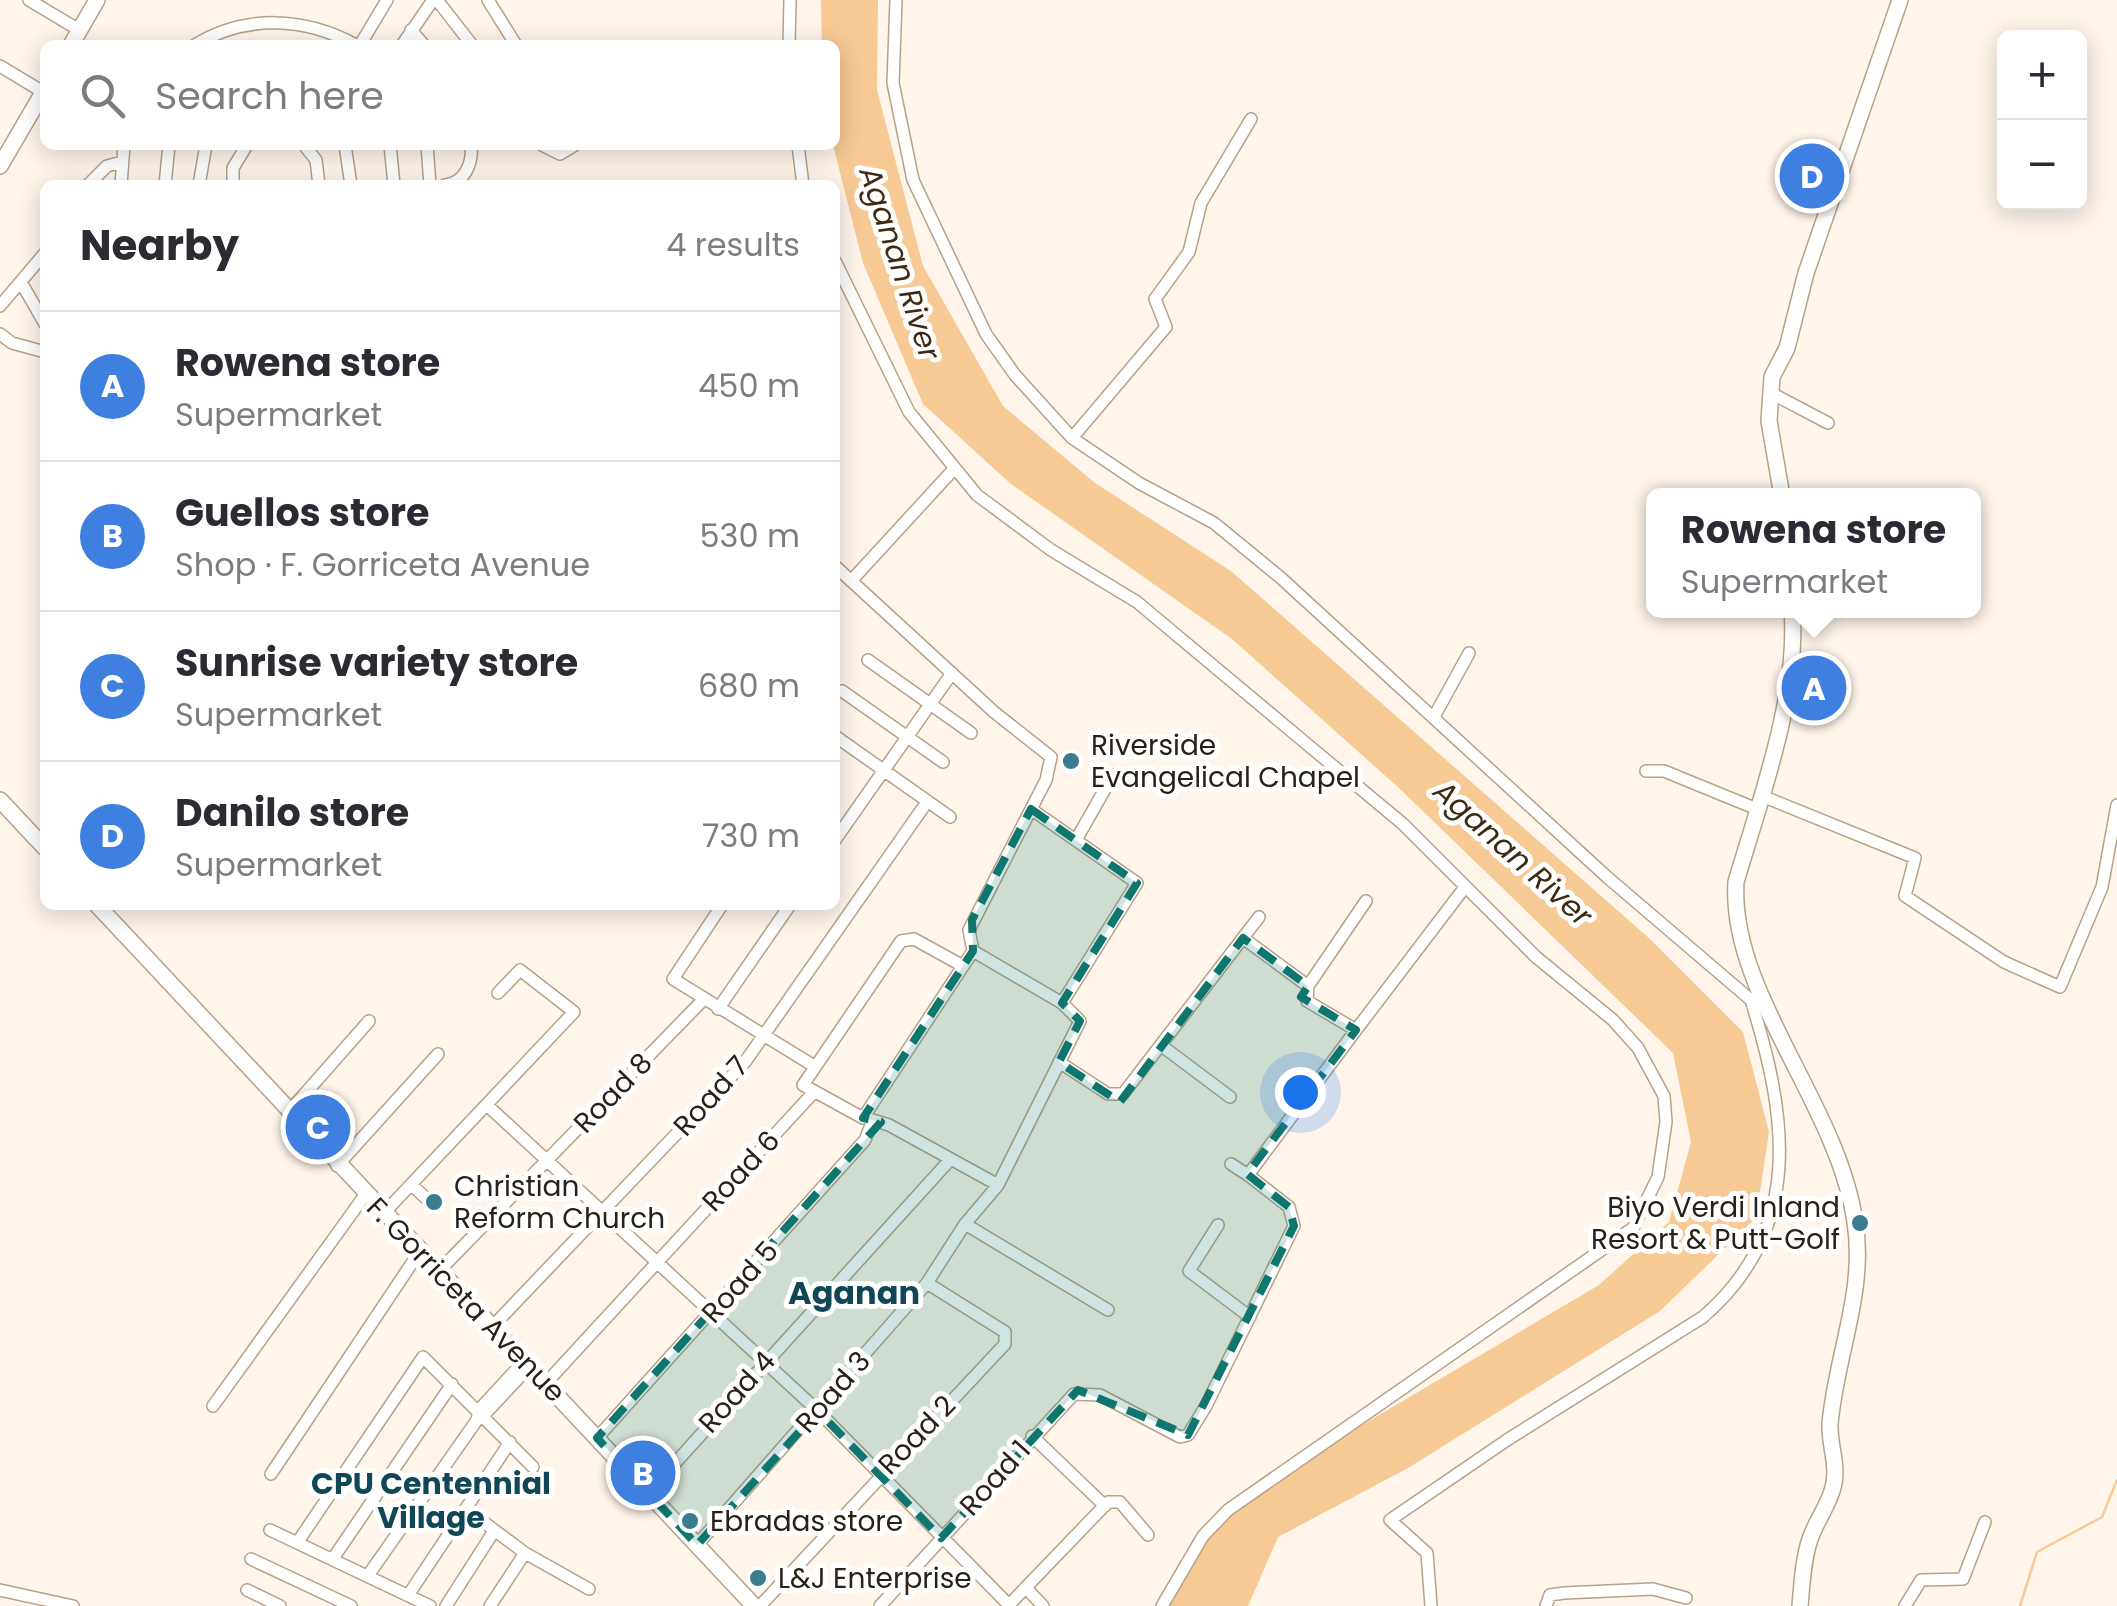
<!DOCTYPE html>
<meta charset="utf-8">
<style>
:root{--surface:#fff;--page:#f7f7f7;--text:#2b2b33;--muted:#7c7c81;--line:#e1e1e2;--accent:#1a73e8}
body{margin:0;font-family:Poppins,sans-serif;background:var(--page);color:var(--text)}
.controls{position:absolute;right:30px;top:30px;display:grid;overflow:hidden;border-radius:15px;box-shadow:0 5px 25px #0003}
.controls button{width:90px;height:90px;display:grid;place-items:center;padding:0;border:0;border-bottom:2px solid var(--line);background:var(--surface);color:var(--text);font:50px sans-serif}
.you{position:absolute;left:1300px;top:1092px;width:35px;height:35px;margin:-25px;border:8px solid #fff;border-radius:50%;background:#1a73e8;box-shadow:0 0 0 15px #1a73e833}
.badge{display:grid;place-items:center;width:65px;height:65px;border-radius:50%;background:var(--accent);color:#fff;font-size:32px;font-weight:700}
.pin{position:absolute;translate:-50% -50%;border:5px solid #fff;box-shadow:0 2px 10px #0006}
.popup{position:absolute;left:1646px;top:488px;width:335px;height:130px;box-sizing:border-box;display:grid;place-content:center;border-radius:15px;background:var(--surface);filter:drop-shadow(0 2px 8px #0005);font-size:32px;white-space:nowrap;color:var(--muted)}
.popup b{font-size:38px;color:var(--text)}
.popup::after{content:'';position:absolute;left:50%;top:100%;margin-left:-20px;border:20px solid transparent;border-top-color:var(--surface)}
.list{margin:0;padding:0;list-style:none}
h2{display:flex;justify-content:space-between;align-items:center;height:130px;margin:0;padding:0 40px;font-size:42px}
h2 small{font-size:32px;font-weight:400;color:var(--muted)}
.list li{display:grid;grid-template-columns:65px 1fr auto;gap:30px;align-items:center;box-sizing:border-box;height:150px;padding:0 40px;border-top:2px solid var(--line)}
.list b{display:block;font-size:38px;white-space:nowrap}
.list p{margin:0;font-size:32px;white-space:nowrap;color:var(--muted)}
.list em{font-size:32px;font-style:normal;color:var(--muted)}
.icon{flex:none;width:55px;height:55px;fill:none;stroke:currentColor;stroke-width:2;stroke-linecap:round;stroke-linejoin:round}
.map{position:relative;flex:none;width:2117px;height:1606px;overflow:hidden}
.search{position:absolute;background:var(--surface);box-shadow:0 5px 25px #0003;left:40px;top:40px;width:800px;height:110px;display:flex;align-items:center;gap:25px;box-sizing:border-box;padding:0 35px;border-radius:15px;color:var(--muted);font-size:38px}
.panel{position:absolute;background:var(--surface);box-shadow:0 5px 25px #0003;left:40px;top:180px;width:800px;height:730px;border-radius:15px}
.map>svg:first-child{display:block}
</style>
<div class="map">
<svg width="2117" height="1606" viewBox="0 0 2117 1606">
<rect width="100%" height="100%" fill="#fff5eb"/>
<!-- water -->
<path fill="#f7c995" d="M821 0H878L877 90 923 266 1003 406 1095 483 1231 571 1650 939 1743 1032 1769 1132 1756 1218 1660 1311 1408 1468 1278 1537 1248 1606H1165L1174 1572 1203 1531 1357 1428 1599 1285 1669 1222 1691 1142 1673 1053 1399 788 1232 639 1011 484 923 404 863 263 833 145 835 45H822Z"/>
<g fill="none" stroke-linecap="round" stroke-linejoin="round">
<!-- stream -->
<path stroke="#f7c995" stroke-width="2.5" d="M2020 1606 2037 1552 2102 1517 2117 1480"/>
<defs>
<path id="street" d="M29 0 79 30
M437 0 472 45
M488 0 516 45
M896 0 893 83 913 180 986 334 1015 375 1072 438 1139 483 1214 523 1281 578 1607 877 1751 1000 1762 996
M411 30 424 45
M195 45C246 14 305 17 356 45
M360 45 387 0
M402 45 433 0
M789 45 790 0
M0 66 43 92
M304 145 316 160 319 185
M345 145 351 185
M390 145 394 185
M427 145 430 185
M542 145 560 154 575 145
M798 145 803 185
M88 185 107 166 122 162
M121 185 124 145
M165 185 169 145
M199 185 206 145
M233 185V168L247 145
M445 185C465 183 473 163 471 145
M835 261 909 412 977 495 1051 550 1137 602 1302 740 1403 824 1536 957 1613 1020 1638 1048 1664 1096 1666 1122 1658 1177 1633 1228 1228 1510 1203 1536 1162 1606
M21 282 45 324
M0 306 45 253
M0 334 12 343 45 352
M1771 393 1828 423
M1072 438 1166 327 1155 299 1189 252 1201 203 1251 119
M851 581 953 470
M868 660 971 733
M842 691 943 762
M1435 715 1469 653
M835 736 950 817
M1646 771H1664L1757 809
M1762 796 1915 858 1905 896 2004 962 2060 987 2102 887 2117 805
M1031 809 1137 883 1062 1003
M835 840 952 673
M1076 840 1113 775
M722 905 673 979 814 1066
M963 966 914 939 901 941 803 1085 863 1118 973 951
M1308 986 1366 901
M718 1009 790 905
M1356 1030 1465 887
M1162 1046 1230 1097
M1059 1062 1108 1094H1123L1259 917
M489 1107 818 1411 1008 1604
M288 1113 369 1021
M869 1119 889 1125 998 1185
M1231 1164 1248 1175
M337 1166 438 1054
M412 1185 434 1206
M384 1213 574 1012 520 970 498 993
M965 1224 1108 1310
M1218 1225 1189 1271 1250 1317
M439 1271 703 1000
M492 1327 745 1062 927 802
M546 1383 814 1092
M213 1406 365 1195
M481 1418 529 1367
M1032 1436 1105 1506
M597 1438 865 1140 873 1120
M271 1474 420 1251
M648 1493 948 1162
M466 1509 525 1553 589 1589
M270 1530 430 1606
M299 1540 423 1357 533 1467
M697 1545 927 1283 965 1224 998 1185 1080 1021 1062 1003 973 951 969 930 1046 780 1051 757 994 712 835 566
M334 1557 452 1384
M251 1559 351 1606
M369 1574 477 1420 479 1410 524 1361
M1026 1588 1043 1606
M0 1590 73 1606
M247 1590 280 1606
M409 1594 510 1442
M446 1606 494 1531
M490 1606 525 1553
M760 1606 1005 1344V1332L927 1283
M880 1606 1074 1394 1100 1395 1180 1437 1188 1435 1206 1406 1294 1226 1289 1207 1248 1175 1356 1030 1307 1001 1308 986 1243 938
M1008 1606 1108 1502H1120L1148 1535
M1431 1606 1427 1553 1390 1520 1507 1440 1703 1317C1805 1229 1787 1116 1751 1000
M1546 1606 1550 1595 1564 1593 1653 1589 1686 1598
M1905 1606 1921 1580 1963 1579 1985 1522"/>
<path id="secondary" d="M71 45 97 0
M0 166 45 89
M1782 496 1769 421 1772 377 1787 348 1806 273 1900 0
M1792 610C1799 696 1760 800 1736 882 1729 993 1838 1104 1855 1222 1866 1292 1836 1355 1830 1424 1829 1447 1840 1467 1832 1491 1827 1507 1816 1522 1810 1539 1803 1560 1802 1584 1800 1606
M0 800 45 848
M97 905 754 1606"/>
</defs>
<!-- street casing -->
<use href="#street" stroke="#b7a189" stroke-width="14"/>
<!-- secondary casing -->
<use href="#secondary" stroke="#b7a189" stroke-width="18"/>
<!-- street -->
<use href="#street" stroke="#fff" stroke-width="11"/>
<!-- secondary -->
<use href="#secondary" stroke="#fff" stroke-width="15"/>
</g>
<!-- marked area -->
<path fill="#0f766e" fill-opacity="0.2" stroke="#0f766e" stroke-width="8" stroke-dasharray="20 12" stroke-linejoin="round" d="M1031 809 1137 883 1062 1003 1080 1021 1059 1062 1120 1102 1243 938 1308 986 1301 997 1356 1030 1247 1174 1289 1207 1294 1226 1188 1435 1078 1390 941 1538 818 1411 697 1545 597 1438 881 1122 863 1118 973 951 972 920Z"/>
<!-- markers -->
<g fill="#3c7c8f" stroke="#fff" stroke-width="4">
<circle cx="1071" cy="761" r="10"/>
<circle cx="434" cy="1202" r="10"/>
<circle cx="1860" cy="1223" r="10"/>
<circle cx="690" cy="1521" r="10"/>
<circle cx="758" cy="1578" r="10"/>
</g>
<g text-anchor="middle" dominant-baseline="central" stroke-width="10" stroke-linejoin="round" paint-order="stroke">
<!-- poi labels -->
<g font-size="28" fill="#292117" stroke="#fff" text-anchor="start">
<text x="1091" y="745">Riverside<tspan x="1091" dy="32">Evangelical Chapel</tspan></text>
<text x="454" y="1186">Christian<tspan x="454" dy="32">Reform Church</tspan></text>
<text x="1840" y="1207" text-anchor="end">Biyo Verdi Inland<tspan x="1840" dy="32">Resort &amp; Putt-Golf</tspan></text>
<text x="710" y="1521">Ebradas store</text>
<text x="778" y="1578">L&amp;J Enterprise</text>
</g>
<!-- street labels -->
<g font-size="28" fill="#292117" stroke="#fff">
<text transform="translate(613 1093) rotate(-46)">Road 8</text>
<text transform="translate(711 1096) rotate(-48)">Road 7</text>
<text transform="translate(741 1171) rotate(-47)">Road 6</text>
<text transform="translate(740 1282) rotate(-48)">Road 5</text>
<text transform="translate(466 1300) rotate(46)">F. Gorriceta Avenue</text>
<text transform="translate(737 1392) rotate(-48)">Road 4</text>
<text transform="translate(833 1392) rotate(-49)">Road 3</text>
<text transform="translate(917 1435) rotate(-46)">Road 2</text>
<text transform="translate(995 1478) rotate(-48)">Road 1</text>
</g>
<!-- water labels -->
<g font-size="30" font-style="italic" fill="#3d2a13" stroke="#fff">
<text transform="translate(900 263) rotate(72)">Aganan River</text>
<text transform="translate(1513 853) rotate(42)">Aganan River</text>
</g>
<!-- neighbourhood labels -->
<g font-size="30" font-weight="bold" fill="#104756" stroke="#fff">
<text x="431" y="1483">CPU Centennial<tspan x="431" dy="34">Village</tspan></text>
</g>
<!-- quarter labels -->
<g font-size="32" font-weight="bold" fill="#104756" stroke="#fff">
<text x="854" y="1292">Aganan</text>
</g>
</g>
</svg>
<div class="controls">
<button>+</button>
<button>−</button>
</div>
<div class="you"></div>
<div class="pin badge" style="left:1814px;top:688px;background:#3f7fe0">A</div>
<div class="popup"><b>Rowena store</b>Supermarket</div>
<div class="pin badge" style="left:643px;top:1473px;background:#3f7fe0">B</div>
<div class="pin badge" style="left:318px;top:1127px;background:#3f7fe0">C</div>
<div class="pin badge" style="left:1812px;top:176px;background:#3f7fe0">D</div>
<div class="search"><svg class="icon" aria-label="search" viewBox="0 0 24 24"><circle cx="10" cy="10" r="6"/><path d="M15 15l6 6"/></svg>Search here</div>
<section class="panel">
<h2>Nearby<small>4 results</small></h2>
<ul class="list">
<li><span class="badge" style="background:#3f7fe0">A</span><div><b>Rowena store</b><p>Supermarket</p></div><em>450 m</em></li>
<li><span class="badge" style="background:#3f7fe0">B</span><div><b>Guellos store</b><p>Shop · F. Gorriceta Avenue</p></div><em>530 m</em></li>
<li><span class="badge" style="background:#3f7fe0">C</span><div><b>Sunrise variety store</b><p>Supermarket</p></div><em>680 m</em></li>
<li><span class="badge" style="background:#3f7fe0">D</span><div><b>Danilo store</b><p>Supermarket</p></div><em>730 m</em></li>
</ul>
</section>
</div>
